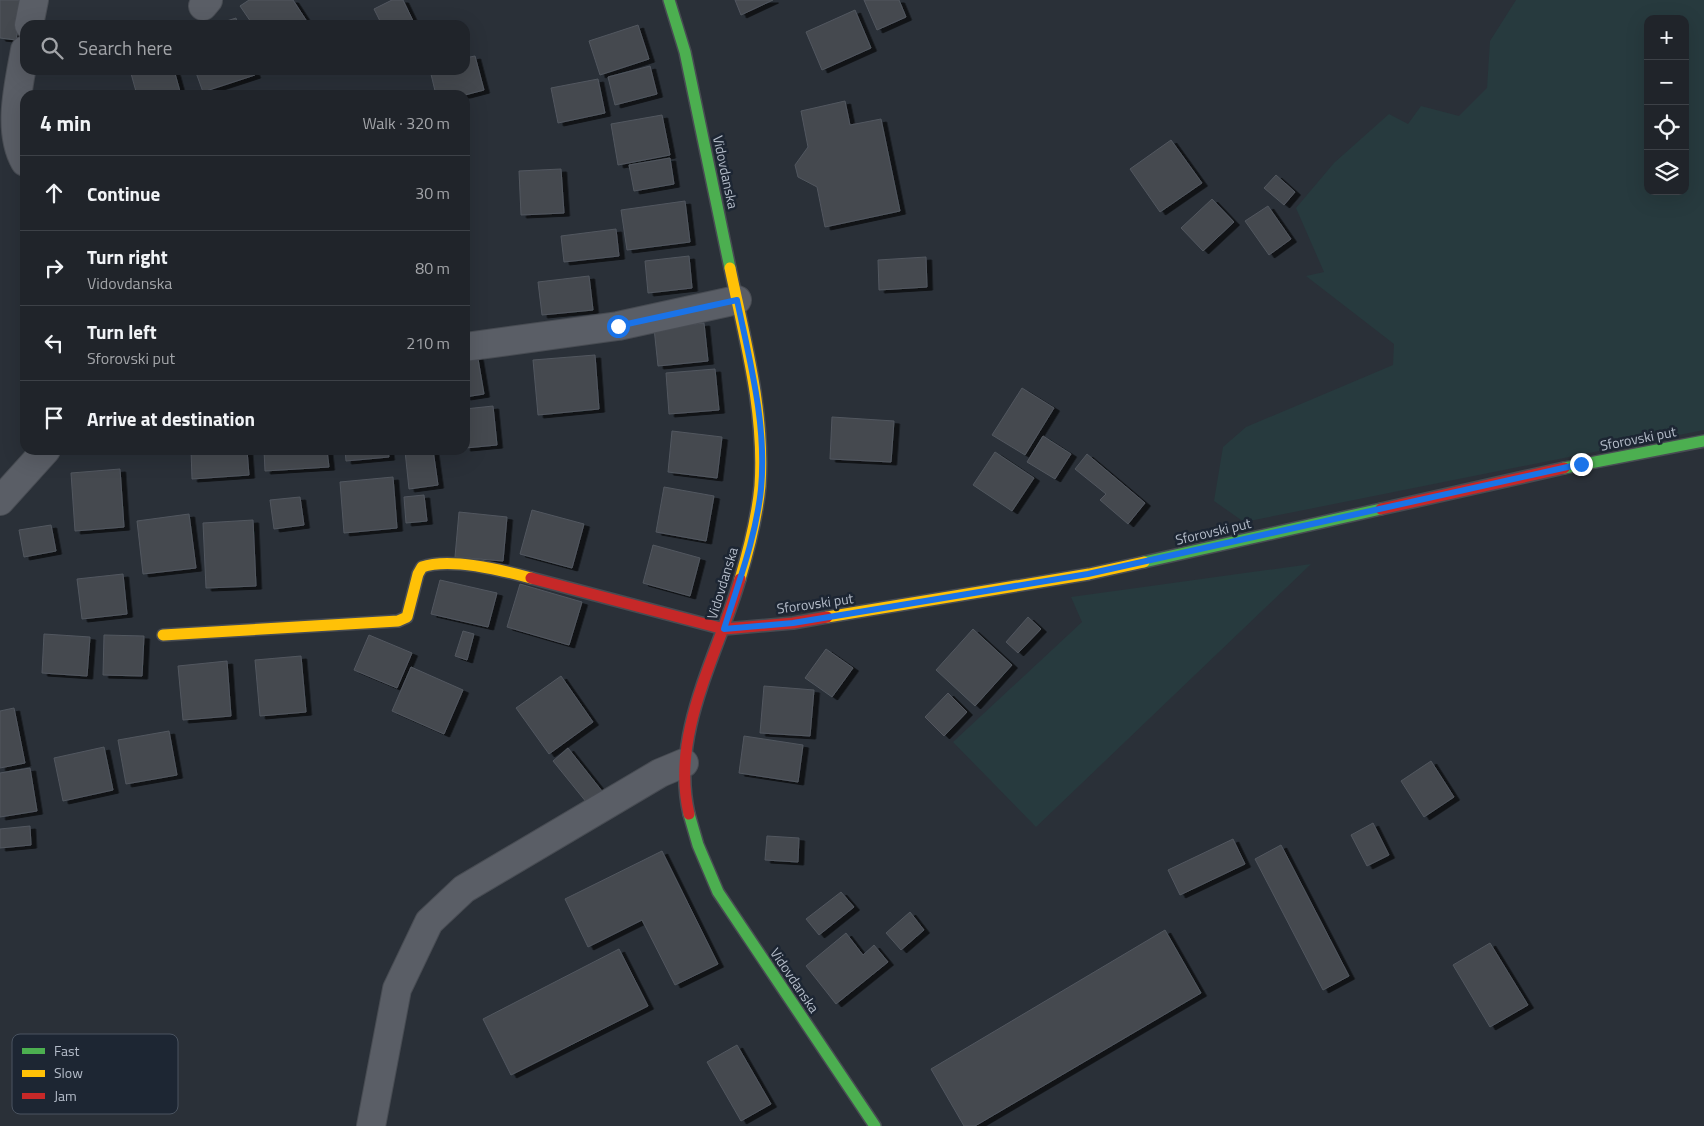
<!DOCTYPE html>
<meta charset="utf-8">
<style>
:root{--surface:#20242a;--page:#2d3036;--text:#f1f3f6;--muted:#a2a4a8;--line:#3d4147}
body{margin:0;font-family:"Titillium Web",sans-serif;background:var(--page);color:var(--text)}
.controls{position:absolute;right:15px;top:15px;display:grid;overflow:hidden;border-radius:10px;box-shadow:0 5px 20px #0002}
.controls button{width:45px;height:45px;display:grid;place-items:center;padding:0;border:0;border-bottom:1px solid var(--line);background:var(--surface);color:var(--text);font:25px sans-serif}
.stop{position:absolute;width:15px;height:15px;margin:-11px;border:4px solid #1a73e8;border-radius:50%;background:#fff}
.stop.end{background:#1a73e8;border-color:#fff;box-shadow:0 1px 5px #0008}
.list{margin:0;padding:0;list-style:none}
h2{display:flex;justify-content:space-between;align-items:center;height:65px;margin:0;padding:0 20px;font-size:21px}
h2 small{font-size:16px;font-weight:400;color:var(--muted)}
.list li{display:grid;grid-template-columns:32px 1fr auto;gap:15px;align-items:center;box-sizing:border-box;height:75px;padding:0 20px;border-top:1px solid var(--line)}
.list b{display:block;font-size:19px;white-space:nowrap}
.list p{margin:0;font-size:16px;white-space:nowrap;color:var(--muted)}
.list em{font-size:16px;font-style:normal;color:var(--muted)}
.icon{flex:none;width:28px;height:28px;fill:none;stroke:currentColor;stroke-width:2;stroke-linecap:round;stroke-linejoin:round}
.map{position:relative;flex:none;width:1704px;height:1126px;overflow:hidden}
.search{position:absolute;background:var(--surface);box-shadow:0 5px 20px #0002;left:20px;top:20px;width:450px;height:55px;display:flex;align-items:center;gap:12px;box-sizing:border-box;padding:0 18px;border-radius:15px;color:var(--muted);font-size:19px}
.panel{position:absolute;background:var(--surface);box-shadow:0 5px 20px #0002;left:20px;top:90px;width:450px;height:365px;border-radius:15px}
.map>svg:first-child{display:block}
</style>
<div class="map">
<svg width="1704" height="1126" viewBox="0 0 1704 1126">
<defs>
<filter id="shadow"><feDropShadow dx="5.5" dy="3" stdDeviation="0" flood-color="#0009"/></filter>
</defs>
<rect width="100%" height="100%" fill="#2a3038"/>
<!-- green -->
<path fill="#273a3e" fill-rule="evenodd" d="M1516 0H1704V430L1244 522 1214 501 1223 447 1246 427 1393 365 1394 344 1306 276 1324 272 1296 208 1334 163 1389 114 1408 124 1421 106 1459 116 1487 88 1490 41ZM1648 19H1685V191H1648Z
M1311 564 1036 827 953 742 1082 622 1071 597Z"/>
<!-- building -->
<path fill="#444950" stroke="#52575f" filter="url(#shadow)" d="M0 0H23L16 40 0 38Z
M249 0H293L308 23 253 25 240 6Z
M392 0H403L415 25H382L374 9Z
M735 0H773L741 15Z
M864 0H899L906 17 877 30Z
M855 10 871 48 822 70 806 32Z
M236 18 238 25H214Z
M638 25 649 59 600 75 589 41Z
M475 56 484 90 465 95H436L430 70H465V58Z
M650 66 657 94 615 105 608 77Z
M130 70H174L181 95H137Z
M195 70H253L255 75 203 92Z
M598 79 605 113 558 123 551 88Z
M845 101 850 125 881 119 900 211 825 227 817 187 798 177 795 165 808 147 801 111Z
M662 115 670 155 618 165 611 124Z
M1171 140 1202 183 1160 212 1130 169Z
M670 158 674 184 634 191 629 165Z
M561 169 564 213 521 215 519 171Z
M1276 175 1295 192 1284 205 1264 188Z
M1212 199 1234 222 1203 251 1181 228Z
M685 201 690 242 627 250 621 210Z
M1268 206 1291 239 1269 255 1245 221Z
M616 229 619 256 564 262 561 236Z
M689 256 692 288 648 293 645 261Z
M926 257 927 287 879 290 878 260Z
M589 276 593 310 542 315 538 282Z
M704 323 708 361 658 366 654 328Z
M477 353 484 394 465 397V355Z
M595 355 599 409 538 415 533 360Z
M715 369 719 410 669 414 666 373Z
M1022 388 1054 408 1025 455 992 435Z
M493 406 497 445 465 448V409Z
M832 417 894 421 891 462 830 459Z
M672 431 722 437 717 478 668 472Z
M1043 436 1071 454 1055 479 1027 462Z
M191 450H247L249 475 192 479Z
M264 450H327L329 467 265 471Z
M345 450H388L389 457 346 461Z
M433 450 438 485 409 489 405 451Z
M995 452 1034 478 1012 511 973 485Z
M1087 454 1145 503 1128 524 1100 500 1106 494 1075 469Z
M120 469 124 527 75 531 71 473Z
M393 477 397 528 344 533 340 482Z
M664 487 714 496 706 541 656 532Z
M424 495 427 521 406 523 404 497Z
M300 497 304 525 274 529 270 500Z
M532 510 584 524 572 568 520 554Z
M459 512 507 517 503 561 455 557Z
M189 514 196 568 143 574 137 521Z
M253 520 256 586 206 588 203 523Z
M51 525 56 551 24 557 19 530Z
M653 545 700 558 690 596 643 583Z
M123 574 127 614 82 619 77 579Z
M440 580 497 593 488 627 431 614Z
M520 584 582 602 569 645 507 627Z
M1028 617 1041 629 1018 653 1006 642Z
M973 629 1012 665 975 706 936 670Z
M463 631 474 634 467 660 455 656Z
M44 634 90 637 87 676 42 673Z
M104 635 144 636 142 676 103 675Z
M369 635 412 653 397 688 354 670Z
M826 649 853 668 832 697 805 678Z
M301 656 306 712 260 716 255 660Z
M227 661 231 716 183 720 178 666Z
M411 667 463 690 444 734 392 711Z
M561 676 593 722 549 754 516 708Z
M764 686 814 690 810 736 760 733Z
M948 693 967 712 944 736 925 717Z
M14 708 25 763 0 768V711Z
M169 731 177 775 126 784 118 740Z
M744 736 803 745 798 782 739 773Z
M104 747 113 790 63 801 54 758Z
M568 748 602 791 587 803 553 761Z
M1431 761 1454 797 1424 817 1401 781Z
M30 768 37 811 0 817V773Z
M1373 823 1389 855 1367 866 1351 835Z
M30 826 31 845 0 848V829Z
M767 836 799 838 798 862 765 860Z
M1233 839 1245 864 1180 895 1168 870Z
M1281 845 1349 976 1323 990 1255 859Z
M662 851 718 964 675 985 642 920 588 947 565 899Z
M841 892 854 907 819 935 806 919Z
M910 912 924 930 901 950 886 933Z
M1165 930 1201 993 975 1126H964L931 1069Z
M846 933 863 955 874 945 888 962 836 1004 806 966Z
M1490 943 1528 1005 1490 1027 1453 965Z
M619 949 648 1006 511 1075 483 1019Z
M737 1045 771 1104 741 1121 707 1062Z"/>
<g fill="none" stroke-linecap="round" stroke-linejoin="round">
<defs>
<path id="street" d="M203 6 208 0
M29 25 34 0
M25 50C19 84 7 130 25 162
M465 347 618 326 737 300
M0 501 46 450
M371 1126 397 989 429 922 464 889 660 773 684 763"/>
<path id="fast" d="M669 0 685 52 730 268
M1564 468 1704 441
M1144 562 1381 509
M689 814 698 845 718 892 875 1126"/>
<path id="slow" d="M730 268C745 340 765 412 760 486 757 518 749 549 740 579
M827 617 1089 574 1144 562
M163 635 398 621 407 617 418 574 422 567C450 557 502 570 531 578"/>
<path id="jam" d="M1381 509 1564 468
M531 578 724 629 793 623 827 617
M689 814C670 733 718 655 740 579"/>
</defs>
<!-- street casing -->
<use href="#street" stroke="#484c53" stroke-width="30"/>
<!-- fast casing -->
<use href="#fast" stroke="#484c53" stroke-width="14"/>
<!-- slow casing -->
<use href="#slow" stroke="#484c53" stroke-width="14"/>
<!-- jam casing -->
<use href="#jam" stroke="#484c53" stroke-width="14"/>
<!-- street -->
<use href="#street" stroke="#5a5e66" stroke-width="28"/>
<!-- fast -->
<use href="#fast" stroke="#4caf50" stroke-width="11"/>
<!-- slow -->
<use href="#slow" stroke="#ffc107" stroke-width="11"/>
<!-- jam -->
<use href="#jam" stroke="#c62828" stroke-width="11"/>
</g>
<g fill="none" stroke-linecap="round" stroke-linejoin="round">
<!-- route -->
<path stroke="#1a73e8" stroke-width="6" d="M618 326 737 300C750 362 767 425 761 489 756 537 738 584 724 629L793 623 1088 574 1581 464"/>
</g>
<g text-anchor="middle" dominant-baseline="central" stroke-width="5" stroke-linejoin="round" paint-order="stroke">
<!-- street labels -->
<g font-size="14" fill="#b4bcc9" stroke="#1d2633">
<text transform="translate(726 172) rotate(78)">Vidovdanska</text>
<text transform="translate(1638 438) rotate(-11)">Sforovski put</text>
<text transform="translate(1213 531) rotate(-13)">Sforovski put</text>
<text transform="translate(722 583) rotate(-73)">Vidovdanska</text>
<text transform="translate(815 603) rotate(-8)">Sforovski put</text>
<text transform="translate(795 980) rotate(56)">Vidovdanska</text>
</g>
</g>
<!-- legend -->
<rect x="12" y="1034" width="166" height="80" rx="8" fill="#1d2633" stroke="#4a5360" stroke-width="1"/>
<rect x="22" y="1048" width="23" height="6" fill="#4caf50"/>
<rect x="22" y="1070" width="23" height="7" fill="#ffc107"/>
<rect x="22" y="1093" width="23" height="6" fill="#c62828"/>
<g font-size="14" fill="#b4bcc9">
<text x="54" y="1056">Fast</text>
<text x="54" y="1078">Slow</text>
<text x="54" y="1101">Jam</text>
</g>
</svg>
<div class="controls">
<button>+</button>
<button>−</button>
<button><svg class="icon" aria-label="locate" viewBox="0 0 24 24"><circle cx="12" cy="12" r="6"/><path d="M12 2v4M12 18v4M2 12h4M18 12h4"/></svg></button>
<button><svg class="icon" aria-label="layers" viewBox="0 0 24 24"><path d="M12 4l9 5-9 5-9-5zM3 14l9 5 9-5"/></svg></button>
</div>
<div class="stop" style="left:618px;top:326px"></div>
<div class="stop end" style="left:1581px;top:464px"></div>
<div class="search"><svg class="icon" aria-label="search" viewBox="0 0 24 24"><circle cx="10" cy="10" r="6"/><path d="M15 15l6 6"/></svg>Search here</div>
<section class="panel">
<h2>4 min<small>Walk · 320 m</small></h2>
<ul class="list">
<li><svg class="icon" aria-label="ahead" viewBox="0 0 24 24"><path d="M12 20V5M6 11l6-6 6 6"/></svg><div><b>Continue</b></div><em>30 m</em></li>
<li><svg class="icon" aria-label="right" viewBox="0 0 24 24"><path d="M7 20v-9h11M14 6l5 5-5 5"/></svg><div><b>Turn right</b><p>Vidovdanska</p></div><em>80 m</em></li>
<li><svg class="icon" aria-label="left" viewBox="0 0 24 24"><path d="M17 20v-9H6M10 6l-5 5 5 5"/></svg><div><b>Turn left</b><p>Sforovski put</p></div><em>210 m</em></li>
<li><svg class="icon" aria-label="arrive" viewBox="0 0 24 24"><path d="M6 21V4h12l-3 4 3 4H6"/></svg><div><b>Arrive at destination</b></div></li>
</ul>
</section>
</div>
